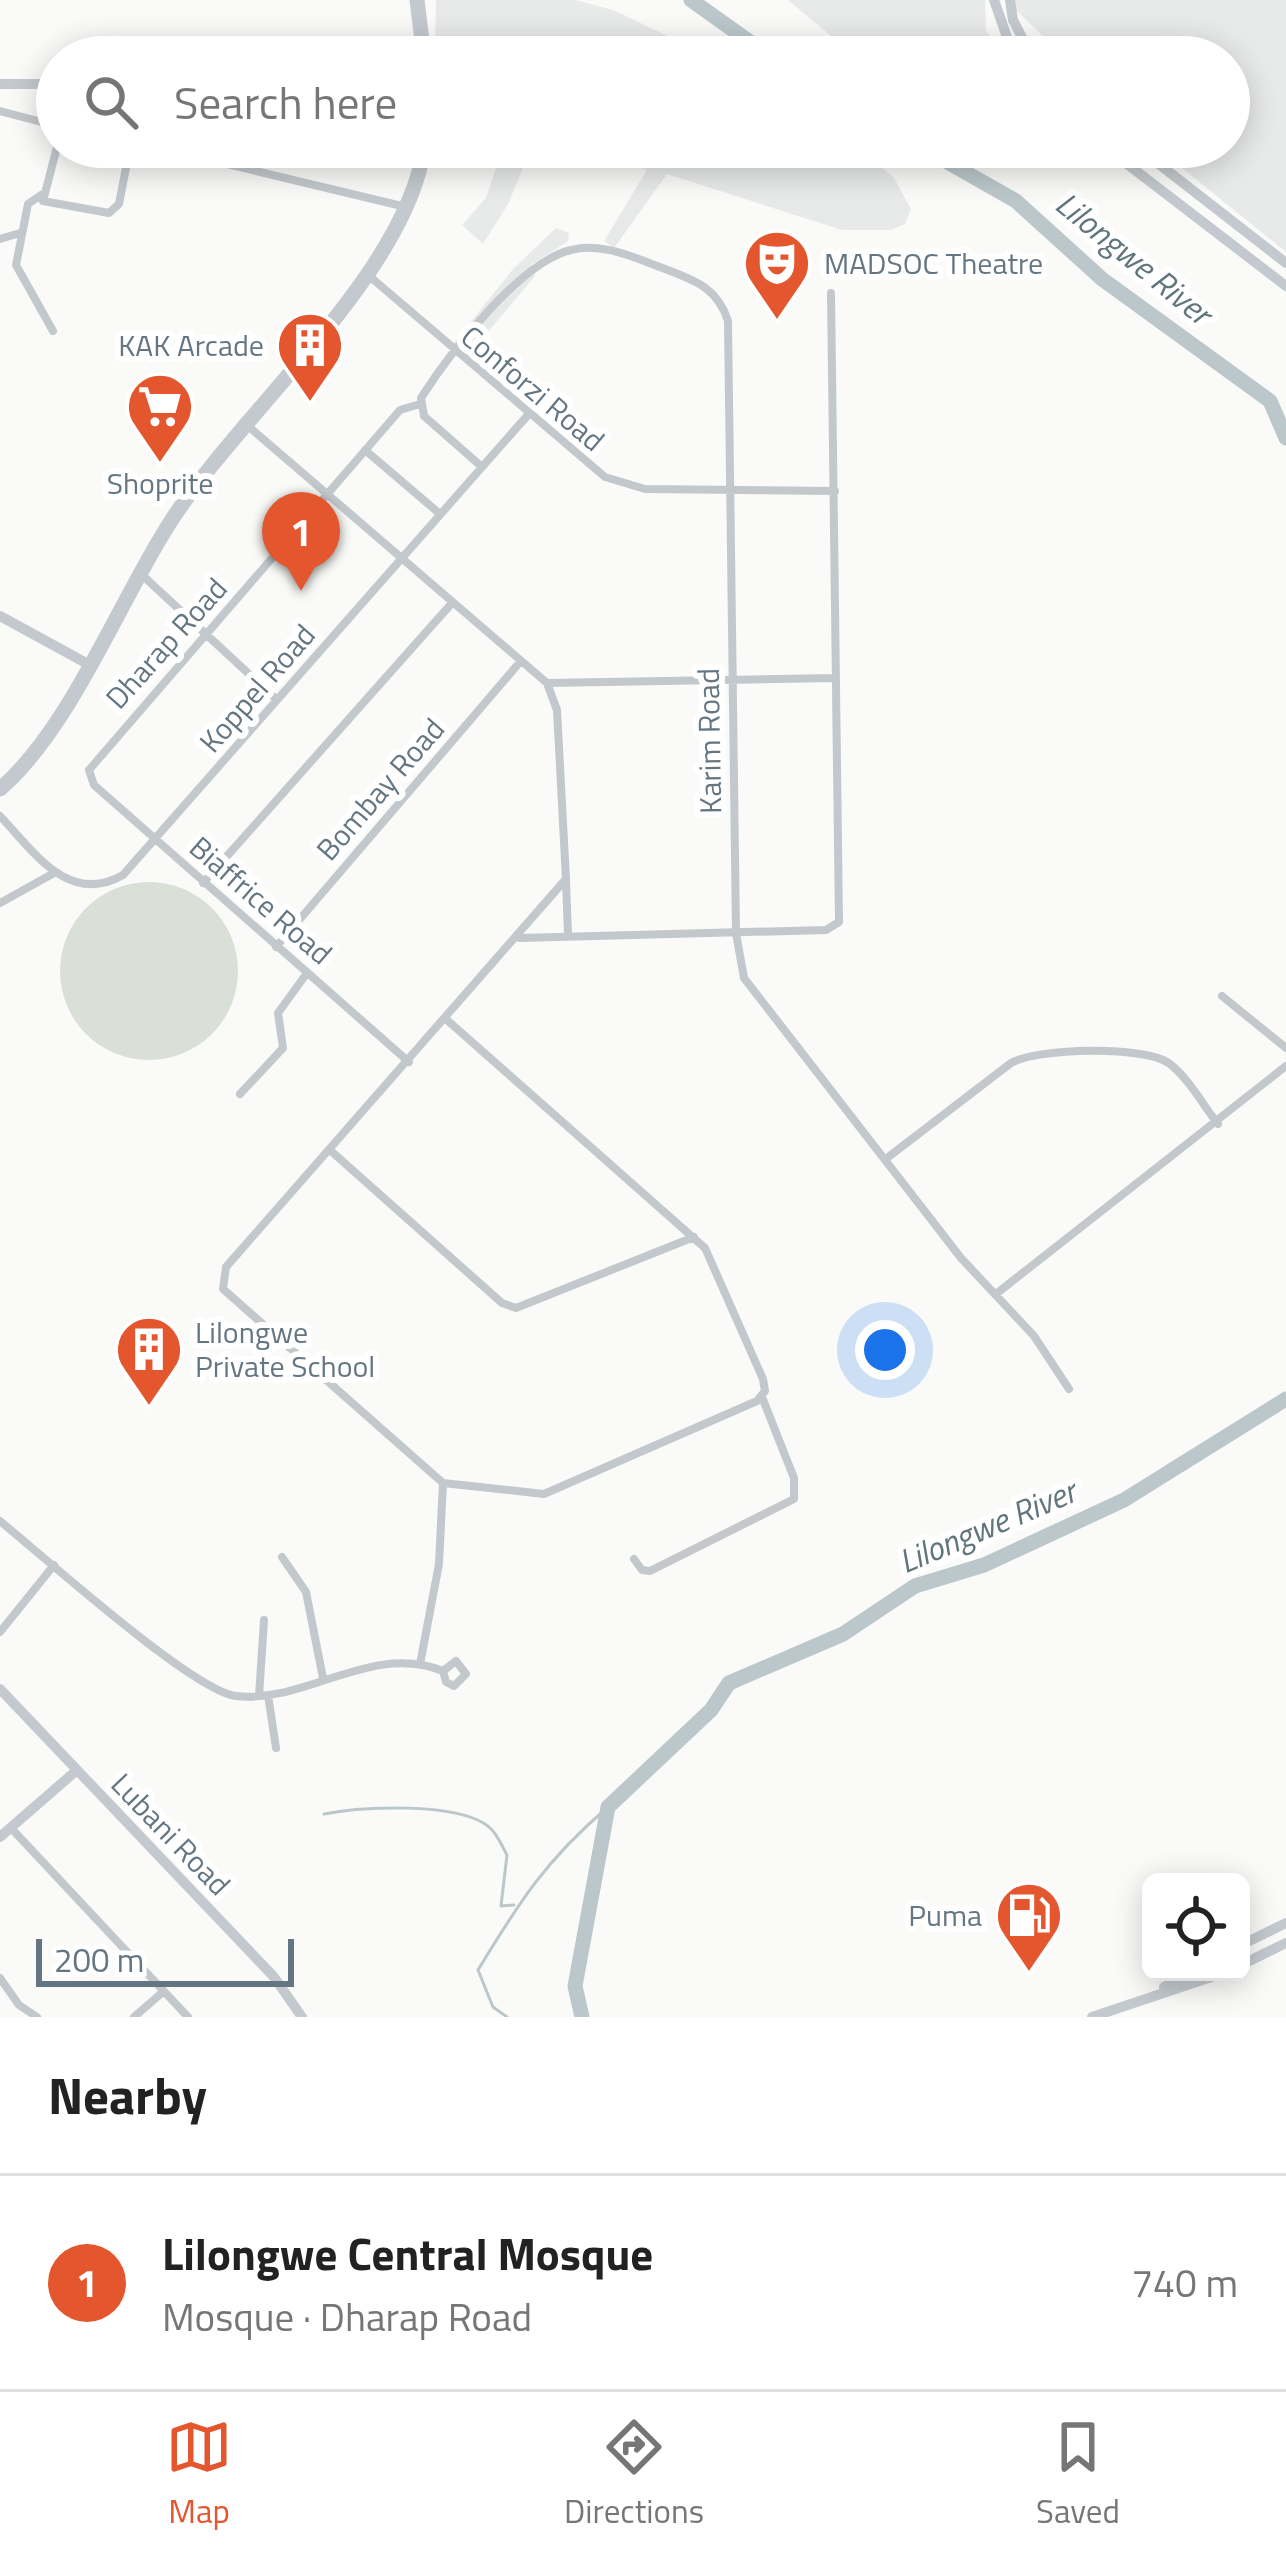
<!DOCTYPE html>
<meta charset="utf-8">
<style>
:root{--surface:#fff;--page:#f2f2f2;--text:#222;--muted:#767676;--line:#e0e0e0;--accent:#e4572e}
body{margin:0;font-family:"Titillium Web",sans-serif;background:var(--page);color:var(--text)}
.controls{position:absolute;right:36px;bottom:36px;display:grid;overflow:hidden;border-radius:18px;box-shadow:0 6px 30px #0003}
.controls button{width:108px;height:108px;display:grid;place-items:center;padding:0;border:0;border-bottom:3px solid var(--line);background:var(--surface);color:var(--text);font:60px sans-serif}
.scale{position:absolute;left:36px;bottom:30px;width:258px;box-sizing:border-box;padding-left:12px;border:6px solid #657683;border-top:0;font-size:33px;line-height:42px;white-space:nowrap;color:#657683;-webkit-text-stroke:9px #fff;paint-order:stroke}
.you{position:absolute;left:885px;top:1350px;width:42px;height:42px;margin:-30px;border:9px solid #fff;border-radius:50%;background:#1a73e8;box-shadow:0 0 0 18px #1a73e833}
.badge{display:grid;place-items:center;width:78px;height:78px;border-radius:50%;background:var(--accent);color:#fff;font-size:39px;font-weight:700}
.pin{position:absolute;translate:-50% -99px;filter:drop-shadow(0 3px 6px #0008)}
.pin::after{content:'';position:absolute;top:63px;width:42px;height:36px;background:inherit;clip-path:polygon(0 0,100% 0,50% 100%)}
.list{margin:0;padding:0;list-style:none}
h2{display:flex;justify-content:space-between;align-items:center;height:156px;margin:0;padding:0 48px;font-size:51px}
h2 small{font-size:39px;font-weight:400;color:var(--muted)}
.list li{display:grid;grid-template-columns:78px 1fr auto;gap:36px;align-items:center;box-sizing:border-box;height:216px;padding:0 48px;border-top:3px solid var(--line)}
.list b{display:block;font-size:45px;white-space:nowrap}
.list p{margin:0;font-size:39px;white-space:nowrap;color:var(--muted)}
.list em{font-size:39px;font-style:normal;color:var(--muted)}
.icon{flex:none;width:66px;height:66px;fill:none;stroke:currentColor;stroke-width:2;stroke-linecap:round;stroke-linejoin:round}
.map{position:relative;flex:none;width:1286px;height:2017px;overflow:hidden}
.search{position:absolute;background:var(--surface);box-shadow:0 6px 30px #0003;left:36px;right:36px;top:36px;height:132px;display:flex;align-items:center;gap:30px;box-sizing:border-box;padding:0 42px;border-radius:66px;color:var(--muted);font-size:45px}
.sheet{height:372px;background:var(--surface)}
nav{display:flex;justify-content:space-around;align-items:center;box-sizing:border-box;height:168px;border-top:3px solid var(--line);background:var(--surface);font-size:33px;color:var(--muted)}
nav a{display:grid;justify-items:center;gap:6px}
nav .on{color:var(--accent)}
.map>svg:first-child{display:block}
</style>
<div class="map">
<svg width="1286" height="2017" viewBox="0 0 1286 2017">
<rect width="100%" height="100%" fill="#fafaf8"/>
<!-- built -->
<path fill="#e8e9e9" d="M436 0H575L613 10 712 57H435Z
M788 0H985L986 30 1005 57H856Z
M1013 0H1286V252L1156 147H1229V57H1064L1013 7Z
M503 147H532L508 204 483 244 462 225 486 198Z
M585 147H860L894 178 911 209 905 224 891 230H842L667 174 614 248 604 241 647 170Z
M556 228 569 233 568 241 531 265 535 276 467 357 453 344 513 269Z"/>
<!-- green -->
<path fill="#dadfd7" d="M60 971a89 89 0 1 1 178 0a89 89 0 1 1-178 0Z"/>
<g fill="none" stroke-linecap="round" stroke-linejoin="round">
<!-- stream -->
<path stroke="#bbc7cb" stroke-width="3" d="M324 1814C363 1806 453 1803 485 1824 496 1831 501 1844 507 1855L501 1906 514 1905
M507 2017 493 2007 478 1970C520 1901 545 1861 608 1807"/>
<!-- river -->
<path stroke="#bbc7cb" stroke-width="15" d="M691 0 771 57
M921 147 1016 201 1102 279 1270 401 1286 438
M582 2017 575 1986 608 1807 711 1710 729 1683 843 1634 915 1586 984 1565 1124 1500 1286 1399"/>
<!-- street -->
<path stroke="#c3c8cc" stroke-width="8" d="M0 111 57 126
M57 147 43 201 109 213 119 204 130 147
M156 147 406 207
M41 195 28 204 16 265 53 331
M0 239 20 233
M368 275 605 477 645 489 835 491
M248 426 547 683 557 710 566 879 226 1267 223 1289 443 1483 544 1494 757 1401 765 1391 763 1379 705 1248 447 1020
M365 450 440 514
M482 467 424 416 421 398C449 354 520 262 571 250 601 242 633 257 660 267 693 280 717 286 728 321L736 933 744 978 961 1258 1034 1336 1069 1389
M141 574 277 700
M547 683 836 678
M0 816C34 852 69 906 123 875L527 416
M566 881 568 935
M203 883 452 603
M0 903 54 873
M520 938 826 930 839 922 831 293
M276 947 520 662
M1222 996 1286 1048
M409 1062 94 785 89 770 400 410 420 404
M240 1094 283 1048 278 1013 307 973
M331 1151 502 1303 516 1308 694 1237
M887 1158 1011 1063C1037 1048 1146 1045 1170 1064 1189 1079 1203 1105 1218 1124
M996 1294 1286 1066
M0 1521C43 1556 193 1691 236 1696 306 1704 371 1642 443 1671L446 1682 454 1686 466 1674 456 1661 443 1671
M282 1557 306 1592 323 1678
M634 1559 642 1570 650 1571 794 1499V1478L762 1397
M0 1632 54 1565
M420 1664 439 1564 443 1483
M268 1695 276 1748
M259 1696 264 1620
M11 1828 188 2017
M0 1978 19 2005 37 2017
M134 2017 164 1991"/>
<!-- secondary -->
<path stroke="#c3c9ce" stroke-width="10" d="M994 0 1014 57
M1010 0 1013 20 1032 57
M0 84H57
M1105 147 1286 286
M1137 147 1286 263
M0 616 88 664
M0 1689 274 1977 302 2017
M0 1837 77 1770
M1241 1945 1286 1923
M1241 1965 1286 1943
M1164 1987 1190 1972
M1092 2017 1226 1972"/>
<!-- highway -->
<path stroke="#c3c9ce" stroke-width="15" d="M417 0 424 57
M0 789C71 728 119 601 171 521 241 412 408 272 424 147"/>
</g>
<!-- icons -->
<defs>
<symbol id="theatre-pin" viewBox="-11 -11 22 30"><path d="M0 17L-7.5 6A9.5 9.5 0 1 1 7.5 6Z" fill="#e4572e" stroke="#fff"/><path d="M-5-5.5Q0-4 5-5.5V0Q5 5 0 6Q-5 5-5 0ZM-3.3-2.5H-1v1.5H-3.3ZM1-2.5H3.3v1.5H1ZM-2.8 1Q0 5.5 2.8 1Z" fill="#fff"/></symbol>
<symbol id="building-pin" viewBox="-11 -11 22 30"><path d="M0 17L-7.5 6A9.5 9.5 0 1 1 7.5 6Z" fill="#e4572e" stroke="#fff"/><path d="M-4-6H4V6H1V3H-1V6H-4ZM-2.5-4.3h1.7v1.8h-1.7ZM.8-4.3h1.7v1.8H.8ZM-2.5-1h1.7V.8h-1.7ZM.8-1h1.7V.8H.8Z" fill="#fff"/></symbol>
<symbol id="supermarket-pin" viewBox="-11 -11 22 30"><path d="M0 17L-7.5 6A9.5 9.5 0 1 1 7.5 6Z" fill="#e4572e" stroke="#fff"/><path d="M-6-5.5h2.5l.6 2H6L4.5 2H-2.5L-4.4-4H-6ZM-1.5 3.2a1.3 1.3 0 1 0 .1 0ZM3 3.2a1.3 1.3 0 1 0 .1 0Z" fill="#fff"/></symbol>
<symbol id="fuel-pin" viewBox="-11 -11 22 30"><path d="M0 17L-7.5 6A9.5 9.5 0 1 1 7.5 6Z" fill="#e4572e" stroke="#fff"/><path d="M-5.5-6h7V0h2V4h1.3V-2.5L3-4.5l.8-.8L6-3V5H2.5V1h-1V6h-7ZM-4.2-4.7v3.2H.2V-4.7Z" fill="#fff"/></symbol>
</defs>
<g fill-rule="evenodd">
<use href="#theatre-pin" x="739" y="225" width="76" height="104"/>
<use href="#building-pin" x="272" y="307" width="76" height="104"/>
<use href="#supermarket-pin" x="122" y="368" width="76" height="104"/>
<use href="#building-pin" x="111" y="1311" width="76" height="104"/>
<use href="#fuel-pin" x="991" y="1877" width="76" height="104"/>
</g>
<g text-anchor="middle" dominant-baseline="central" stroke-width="12" stroke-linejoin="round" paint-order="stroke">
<!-- poi labels -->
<g font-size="30" fill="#657683" stroke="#fff" text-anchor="start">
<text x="824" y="263">MADSOC Theatre</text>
<text x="264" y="345" text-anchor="end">KAK Arcade</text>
<text x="160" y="483" text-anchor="middle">Shoprite</text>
<text x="195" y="1332">Lilongwe<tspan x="195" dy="34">Private School</tspan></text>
<text x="982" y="1915" text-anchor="end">Puma</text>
</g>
<!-- street labels -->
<g font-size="30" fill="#657683" stroke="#fff">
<text transform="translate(533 388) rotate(40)">Conforzi Road</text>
<text transform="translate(166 643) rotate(-48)">Dharap Road</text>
<text transform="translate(257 688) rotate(-49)">Koppel Road</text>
<text transform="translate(709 741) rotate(-91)">Karim Road</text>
<text transform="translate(380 789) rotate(-49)">Bombay Road</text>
<text transform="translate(261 900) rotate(41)">Biaffrice Road</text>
<text transform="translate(171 1834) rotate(46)">Lubani Road</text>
</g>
<!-- water labels -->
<g font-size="33" font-style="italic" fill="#60757c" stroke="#fff">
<text transform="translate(1134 258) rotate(39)">Lilongwe River</text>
<text transform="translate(987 1526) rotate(-23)">Lilongwe River</text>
</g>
</g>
</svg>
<div class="controls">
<button><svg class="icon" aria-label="locate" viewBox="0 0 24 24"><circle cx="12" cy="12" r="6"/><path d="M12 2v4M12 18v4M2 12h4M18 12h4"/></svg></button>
</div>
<div class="scale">200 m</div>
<div class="you"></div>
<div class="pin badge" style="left:301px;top:591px">1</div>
<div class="search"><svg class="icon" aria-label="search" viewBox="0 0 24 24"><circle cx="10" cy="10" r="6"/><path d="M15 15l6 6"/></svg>Search here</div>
</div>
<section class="sheet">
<h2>Nearby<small></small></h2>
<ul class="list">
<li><span class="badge">1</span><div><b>Lilongwe Central Mosque</b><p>Mosque · Dharap Road</p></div><em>740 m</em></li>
</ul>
</section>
<nav>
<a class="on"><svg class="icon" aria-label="map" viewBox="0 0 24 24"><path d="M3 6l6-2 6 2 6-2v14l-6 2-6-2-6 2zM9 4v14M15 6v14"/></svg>Map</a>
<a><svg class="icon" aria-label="directions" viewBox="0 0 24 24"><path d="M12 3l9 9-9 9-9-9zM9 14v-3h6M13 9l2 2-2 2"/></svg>Directions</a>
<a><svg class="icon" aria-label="saved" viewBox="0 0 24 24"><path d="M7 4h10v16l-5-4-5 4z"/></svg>Saved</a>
</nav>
